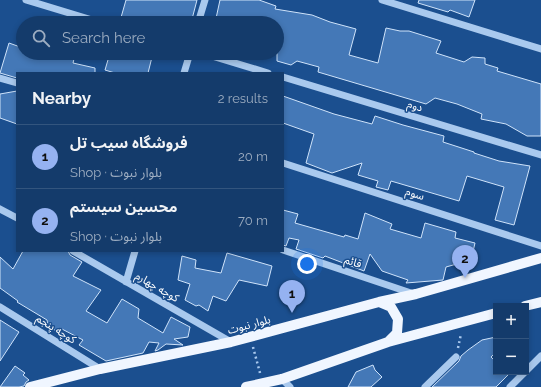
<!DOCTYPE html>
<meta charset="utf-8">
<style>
:root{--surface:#143b6b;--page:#1d4271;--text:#f1f3f6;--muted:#9dadc1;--line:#33557e;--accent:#95b2f1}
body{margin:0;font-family:Raleway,"Noto Sans Arabic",sans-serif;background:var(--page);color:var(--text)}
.controls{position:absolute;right:12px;bottom:12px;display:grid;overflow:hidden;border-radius:0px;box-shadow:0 2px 6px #0003}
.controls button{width:36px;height:36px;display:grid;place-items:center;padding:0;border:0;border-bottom:1px solid var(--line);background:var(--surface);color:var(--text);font:20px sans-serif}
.you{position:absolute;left:307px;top:264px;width:14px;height:14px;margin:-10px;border:3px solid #fff;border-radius:50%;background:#1a73e8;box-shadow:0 0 0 6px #1a73e833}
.badge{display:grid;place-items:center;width:26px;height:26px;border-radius:50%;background:var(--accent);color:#111;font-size:13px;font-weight:700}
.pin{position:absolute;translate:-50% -33px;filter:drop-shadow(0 1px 2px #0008)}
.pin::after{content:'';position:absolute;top:21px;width:14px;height:12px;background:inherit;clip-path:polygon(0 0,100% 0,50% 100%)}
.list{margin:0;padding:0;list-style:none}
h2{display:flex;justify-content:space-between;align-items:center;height:52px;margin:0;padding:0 16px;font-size:17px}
h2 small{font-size:13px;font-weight:400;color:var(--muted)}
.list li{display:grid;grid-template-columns:26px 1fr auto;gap:12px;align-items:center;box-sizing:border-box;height:64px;padding:0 16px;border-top:1px solid var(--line)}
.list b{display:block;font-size:15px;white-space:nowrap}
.list p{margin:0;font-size:13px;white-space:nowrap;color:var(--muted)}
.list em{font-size:13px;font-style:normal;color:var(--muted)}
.icon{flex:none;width:22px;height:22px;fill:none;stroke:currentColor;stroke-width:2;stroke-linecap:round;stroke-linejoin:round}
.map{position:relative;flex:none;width:541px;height:387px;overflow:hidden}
.search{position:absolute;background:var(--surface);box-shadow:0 2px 6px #0003;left:16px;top:16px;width:268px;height:44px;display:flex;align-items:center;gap:10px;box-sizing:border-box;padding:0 14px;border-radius:22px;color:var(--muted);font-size:15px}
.panel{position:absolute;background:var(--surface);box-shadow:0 2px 6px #0003;left:16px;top:72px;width:268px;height:180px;border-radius:0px}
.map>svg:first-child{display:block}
</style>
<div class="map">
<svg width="541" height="387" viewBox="0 0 541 387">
<rect width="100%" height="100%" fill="#1b4f8f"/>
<!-- building -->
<path fill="#4478b7" stroke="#cfe3fa" d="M126 0H197L191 23H128L120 21Z
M220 0H259L276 6 275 9 312 15 330 22 356 29 349 55 378 63 386 28 400 31H409L441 41 436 53 464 62 472 57 485 58V64L498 68 497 71 541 84V136H527L506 124 481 119 482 114 457 104 435 98 426 104 318 72 319 67 297 61 291 65 277 61V23H215Z
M419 0H475L469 17 450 10 448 12 418 3Z
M9 43 23 48V53H34L47 57 53 53H57L74 59 73 63 95 68V73H17V78L0 73Z
M110 53H140L152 57 148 73H115L105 70Z
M17 91V124L0 118V94Z
M283 96 334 114 372 124 375 116 403 125 444 136 443 142 474 152V153L499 161 530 166 514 225 495 220 504 187 467 176 459 201 391 181 388 190 376 187 378 181 358 175 362 163 332 173 306 163 314 134 283 123Z
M283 210 298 214 295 223 344 237 345 235 358 239 365 213 392 224 390 229 421 238 425 223 456 232 455 238 475 243 471 260 446 267 443 280 406 283 408 280 382 271 370 254 364 271 325 256 323 258 296 249 299 240 289 238 286 246 283 245Z
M23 251H68L70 255 82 262 73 276 101 290 86 311 107 323 122 299 139 309 138 318 163 333 171 317 190 327 188 337 174 339 183 345 166 344 158 350 155 351 159 343 149 342 143 353 106 361 79 345 83 340 60 328 58 332 48 326 47 320 17 302 18 301 0 288V257L13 269Z
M227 253 272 266 267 286 239 280 226 301 213 296 208 311 199 305 196 306 185 300 190 284 178 280 182 256 196 260 195 268 221 273Z
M0 320 19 332 0 361Z
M496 337V352L491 357 496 362V372H511L496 387H432L459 361 461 356 468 350 482 340Z
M373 365 375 370 382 377 371 387H348L356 372Z
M15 366 25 373 23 375 29 380 26 382 24 386 19 387H0Z"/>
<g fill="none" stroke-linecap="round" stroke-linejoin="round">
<!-- path -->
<path stroke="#a9c9ee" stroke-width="2.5" stroke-dasharray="2 3" stroke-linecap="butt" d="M253 347 260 373
M458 348 461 334"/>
<!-- minor -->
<path stroke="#a9c9ee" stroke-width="7" d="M26 0 102 23
M382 0 541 49
M198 23 205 0
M202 53 268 73
M184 73 190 53
M283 77 541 155
M0 78 17 83
M283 163 541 246
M0 209 17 218
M283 250 414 294
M73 251 231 342
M126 282 135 251
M0 307 100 369
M526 371 541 356
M282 379 290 387
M425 387 456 357
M510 387 525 372"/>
<!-- major -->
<path stroke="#f0f6ff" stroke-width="10" d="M379 302 391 307 398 319 397 333 388 342
M525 306 541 302
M30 387 100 369 231 342 379 302 416 294 541 258
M246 387 282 379 388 342 496 313"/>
</g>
<g text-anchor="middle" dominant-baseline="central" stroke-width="3" stroke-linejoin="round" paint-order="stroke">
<!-- street labels -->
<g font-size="11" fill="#fff" stroke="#1b4f8f">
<text transform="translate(415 106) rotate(17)">دوم</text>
<text transform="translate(415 194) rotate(18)">سوم</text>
<text transform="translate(353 262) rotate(18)">قائم</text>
<text transform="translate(157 287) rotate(30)">کوچه چهارم</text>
<text transform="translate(249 325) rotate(-15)">بلوار نبوت</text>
<text transform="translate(56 329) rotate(32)">کوچه پنجم</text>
</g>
</g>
</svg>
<div class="controls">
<button>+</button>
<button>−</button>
</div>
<div class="you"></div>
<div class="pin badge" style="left:292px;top:313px">1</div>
<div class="pin badge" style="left:465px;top:278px">2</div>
<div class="search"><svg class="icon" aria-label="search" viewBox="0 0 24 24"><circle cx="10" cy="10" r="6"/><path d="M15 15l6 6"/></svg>Search here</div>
<section class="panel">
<h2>Nearby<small>2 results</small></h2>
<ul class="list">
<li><span class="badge">1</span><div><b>فروشگاه سیب تل</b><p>Shop · بلوار نبوت</p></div><em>20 m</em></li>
<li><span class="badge">2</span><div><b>محسین سیستم</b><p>Shop · بلوار نبوت</p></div><em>70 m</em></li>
</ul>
</section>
</div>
